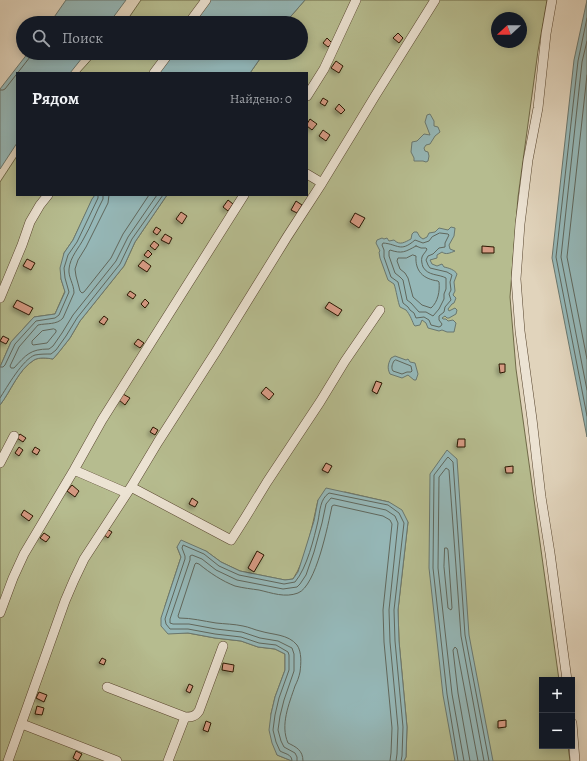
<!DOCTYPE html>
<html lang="ru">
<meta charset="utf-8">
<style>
:root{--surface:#171b24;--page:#20242c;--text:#f1f3f6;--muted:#9ea1a6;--line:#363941}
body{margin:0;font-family:Alegreya,serif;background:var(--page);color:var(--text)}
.controls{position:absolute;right:12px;bottom:12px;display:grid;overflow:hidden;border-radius:0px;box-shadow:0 2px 10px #0003}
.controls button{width:36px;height:36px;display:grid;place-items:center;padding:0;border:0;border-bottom:1px solid var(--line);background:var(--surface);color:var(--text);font:20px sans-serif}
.compass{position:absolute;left:491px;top:12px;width:36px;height:36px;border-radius:50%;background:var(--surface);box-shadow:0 2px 10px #0003;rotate:249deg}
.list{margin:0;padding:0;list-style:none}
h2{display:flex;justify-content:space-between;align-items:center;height:52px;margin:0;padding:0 16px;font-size:17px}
h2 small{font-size:13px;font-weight:400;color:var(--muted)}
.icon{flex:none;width:22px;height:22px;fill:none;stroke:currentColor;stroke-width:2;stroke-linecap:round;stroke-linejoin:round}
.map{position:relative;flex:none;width:587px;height:761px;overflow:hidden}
.search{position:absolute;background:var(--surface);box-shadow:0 2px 10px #0003;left:16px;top:16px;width:292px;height:44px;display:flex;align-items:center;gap:10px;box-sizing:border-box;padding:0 14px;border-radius:22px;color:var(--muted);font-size:15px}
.panel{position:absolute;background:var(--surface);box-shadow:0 2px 10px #0003;left:16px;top:72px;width:292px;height:124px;border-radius:0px}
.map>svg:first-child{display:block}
</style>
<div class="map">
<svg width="587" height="761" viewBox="0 0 587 761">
<defs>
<filter id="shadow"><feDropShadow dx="-2.5" dy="2.5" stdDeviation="2" flood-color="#0004"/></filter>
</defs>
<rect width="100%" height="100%" fill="#e1d4bc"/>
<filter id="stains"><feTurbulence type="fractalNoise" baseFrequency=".005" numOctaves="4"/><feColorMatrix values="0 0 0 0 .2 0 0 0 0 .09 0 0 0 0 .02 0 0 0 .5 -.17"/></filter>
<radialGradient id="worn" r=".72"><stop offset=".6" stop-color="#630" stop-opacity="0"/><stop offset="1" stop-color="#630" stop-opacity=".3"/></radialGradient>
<!-- green -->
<path fill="#b6bc8f" stroke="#706a48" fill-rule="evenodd" d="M141 0H207L192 23H124L130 16Z
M305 0H547L538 51 518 197 510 297 516 369 559 680H542V746H568L570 761H404L406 757 407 727 399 641 398 610 408 522 389 502 345 492 318 500C313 522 306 560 293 579L285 580 240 571 221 562 206 551 177 547 181 557 165 606 168 633H188L215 638 241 641 258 647 275 649 285 654V670L275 697 271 714 277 755 292 761H0V405C11 391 18 370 34 360 39 357 47 358 53 359L59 352 70 338 80 321 124 266 135 242 167 195H307V73H250L264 53H301V23H285ZM497 18H521V42H497Z
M97 53H171L157 73H79Z
M17 156V195H95L92 200 73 240 64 253 61 279 65 291 55 314 34 317 11 342 0 367V182Z"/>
<!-- water -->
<path fill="#95b7b7" stroke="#6a776e" d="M66 0H126L109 23H50Z
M207 0H305L285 23H192Z
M587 0V437L552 258 574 60Z
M28 53H86L70 73H17V143L0 169V89Z
M171 53H264L250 73H157Z
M430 114 434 121V126L438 127 440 132 435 136 430 144 426 145 424 148 425 151 428 152 429 156 428 161 426 162 423 161H414V158L411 152 412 142 417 141 424 134 430 135 425 122 427 115Z
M95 195H167L135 242 124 266 80 321 70 338 59 352 53 359C47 358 39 357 34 360 18 370 11 391 0 405V367L11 342 34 317 55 314 65 292 61 279 60 268 64 253 73 240 92 199Z
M451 227 455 228 454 236 449 245 450 249 455 251C450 253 446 255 442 252L437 255V258L430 260 432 264 437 266 442 264 444 267C449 268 455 270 457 274L454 282 455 291 453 295 456 298 454 303 452 304 448 309 449 311 455 308 457 310 456 314 449 318H447L445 316 442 318 443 319H446L448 321 453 320 456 323 454 332H447L442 330 439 331 428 328 426 323 422 320 420 325 415 326 414 325C411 318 410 315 406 310 404 309 402 308 400 307 398 303 396 289 394 284L388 280 380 258 379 252 380 251 376 243 377 240 382 238 384 239 387 238 389 241 394 240C400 246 405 242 411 239L412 234 414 232H417L420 237 423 239 427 237 429 233 435 232 439 228 448 230Z
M395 356 406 360 408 359 410 362 415 363 418 374 416 380H414L408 375 402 378 390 374C387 368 388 364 391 358Z
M447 450 457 459 469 635 493 761H455L443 695 429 568 430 474Z
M326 488 389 502 402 510 408 522 398 610 399 641 407 727 406 757 404 761H292L277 755 272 743 269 730 271 714 275 697 285 670V654L275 649 258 647 241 641 215 638 188 633 168 634 161 626V618L181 557 177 547 181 540 206 551 221 562 240 571 285 580 293 579 298 572 305 550 314 521 318 500Z"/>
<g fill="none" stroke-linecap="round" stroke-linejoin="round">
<!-- shore -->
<path stroke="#60675c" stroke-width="1" d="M587 18 578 61 556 257 587 416
M587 41 582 62 561 257 587 390
M587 75 567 257 587 359
M0 90H3L5 89 30 57V53
M103 195V199C96 212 91 226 84 238 79 248 70 257 69 269 68 277 74 284 74 293L63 318C57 325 47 323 38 325L19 347 10 366 11 368H14C26 355 30 349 49 349L53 346 62 333 73 315 116 261 128 237 157 195
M109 195 108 203 86 247 78 260 75 269 76 276 80 291 82 293 84 292 111 258 123 234 149 195
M440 233 448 234 449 235 445 243V247L439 248 433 254 428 256 426 260 428 265 430 268 447 272 452 275 450 282 451 290 449 294 451 300 445 307 444 312 439 316V320L442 324 441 326 439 327 431 325 429 320 424 317 416 318 414 313 410 310 408 307 403 303 398 282 391 277 384 257V250L382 245 383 243C398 244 400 253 415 240L423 243 429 241 432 237Z
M416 246 421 248H426L427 249C426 252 423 254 422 257 421 260 422 264 423 267 428 276 439 274 446 278V289L444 294V299L439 309 433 316 426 312H419L411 303 407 300 403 280 400 277 395 273 389 256V251L390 250C402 254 405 252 416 246Z
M413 255 416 256C415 271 423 279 438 281L439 282C440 291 438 302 431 308L422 305 413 297 408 278 405 273 400 269 397 261 398 258H406Z
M54 329 56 330V332L47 343 33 345 32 344V341L42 331Z
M396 360 411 366 412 371 411 372H407L402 374 393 371C391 368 392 364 394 361Z
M0 367H3L5 365 15 344 36 321 55 318 59 315 69 292 65 278 64 268 68 255 77 242 98 198V195
M0 398C7 387 23 359 35 355 40 354 46 354 51 354L56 350 66 336 77 318 120 264 132 239 163 195
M445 548H447L448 550 452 608 451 610 448 608 444 567Z
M292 761C292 754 285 754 280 751L276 742 273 730 275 715 279 698 289 670V655L288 652 276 645 259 643 241 637 215 634 188 629H170L166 624 165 619 185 559V556L182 548 183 545 204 554 219 566 239 575 284 584 295 582C307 568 314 538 318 521 320 511 320 499 329 493L388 505 399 513 404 523 394 610 395 641 403 727 402 756 401 761
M297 761V757L295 753 284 747 281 741 278 730 280 716 284 700 294 671V654L292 648 278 641 260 638 242 632 216 629 189 624H173L170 623V619L190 560V556L192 555 202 559 216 570 237 580 283 589 297 587 300 584 306 575 314 552 322 523 326 504 331 498 386 510 395 516 398 523 389 610 390 642 398 728 397 754 396 761
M303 761C303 750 296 747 288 743 280 725 289 704 295 686 297 682 299 677 300 672 301 664 302 652 297 645 288 634 273 635 260 631 255 630 249 627 243 626 234 624 225 624 216 623 203 621 192 618 179 618L178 616 195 564 196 563 199 564C210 573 222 581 235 586 243 588 252 589 259 590 272 593 285 598 298 593 316 586 328 525 332 506L334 505 383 516 390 520 392 524 383 610 384 642 392 728 391 753 390 761
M458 761 447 694 433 568 434 475 447 458 448 457 453 462 465 635 489 761
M464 761 452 694 438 568 439 477 446 468 449 470 461 636 484 761
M470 761 458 693 453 650 455 647 457 649 478 761"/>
</g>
<!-- building -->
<path fill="#d49982" stroke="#2a1700" filter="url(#shadow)" d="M398 33 403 38 399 43 393 38Z
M327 38 332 43 328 47 323 43Z
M336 61 343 66 339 73 331 68Z
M323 98 328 101 325 106 320 103Z
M339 104 345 110 341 114 335 109Z
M310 119 317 124 312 130 307 126V124Z
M323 130 330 135 326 141 319 136Z
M228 200 233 204 228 211 223 207Z
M296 201 302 205 297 213 291 210Z
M181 212 187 216 182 224 176 219Z
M355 213 365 218 359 228 350 222Z
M156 227 161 230 157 235 153 232Z
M165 234 172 238 169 244 161 240Z
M154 241 159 245 155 250 150 246Z
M482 246 494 247V253H482Z
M148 250 152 254 148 258 144 255Z
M27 259 35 263 31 270 23 266Z
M143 260 151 266 147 272 138 266Z
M130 291 136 295 133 299 127 295Z
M145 299 149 303 145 308 141 304Z
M17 300 33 308 29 315 13 307Z
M329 302 342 310 338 316 325 308Z
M104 316 108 319 104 325 99 322Z
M3 336 9 339 6 344 0 341Z
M138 339 144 343 140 348 134 344Z
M499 364H505V372L500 373Z
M376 381 382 383 377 394 372 391Z
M266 387 274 394 269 400 261 393Z
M123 394 130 398 125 405 119 400Z
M153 427 158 430 155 435 150 432Z
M20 434 26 438 23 442 17 438Z
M458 439H465V447H457Z
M19 447 23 450 19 456 15 453Z
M35 447 40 450 37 455 32 452Z
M326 463 332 466 328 473 322 470Z
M513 466V473H506L505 467Z
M72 485 79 491 75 497 67 491Z
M192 498 198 502 195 507 189 504Z
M24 510 33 516 29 521 21 515Z
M107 529 112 532 108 538 103 534Z
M44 533 50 537 46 542 40 538Z
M257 551 264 555 254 572 248 568Z
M102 658 106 660 104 665 99 663Z
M223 663 234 665 233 672 222 670Z
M189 684 193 686 190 693 186 691Z
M39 692 47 695 44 702 36 698Z
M37 706 44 708 42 715 35 714Z
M506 720V727L498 728V721Z
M206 721 211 723 208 732 203 730Z
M76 751 82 754 78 761 73 758Z"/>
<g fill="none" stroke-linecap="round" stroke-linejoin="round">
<defs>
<path id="minor" d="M552 0 546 34 538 108 528 160 520 224 516 279 520 331 532 419 541 497 550 553 567 680
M189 23 206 0
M154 73 169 53
M307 96 324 69 356 0
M307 174 322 183
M0 298 22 245 30 222 40 205 48 195
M0 463 14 436
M74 470 127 493
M131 487 231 540 245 518 267 482 320 402 345 361 380 310
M0 613 13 578 24 554 74 470 102 420 244 195
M107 687 185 717C191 717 195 717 199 711L223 646
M572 723 575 761
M22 724 117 761
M8 761 65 601 74 580 84 559 131 487 158 442 217 350 287 237 322 183 355 129 375 96 435 0
M168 761 185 717"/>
</defs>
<!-- minor casing -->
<use href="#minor" stroke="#58462f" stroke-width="10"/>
<!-- minor -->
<use href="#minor" stroke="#ece3d3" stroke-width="9"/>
</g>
<rect width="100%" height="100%" filter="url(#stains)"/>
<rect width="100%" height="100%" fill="url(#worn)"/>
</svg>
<div class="controls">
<button>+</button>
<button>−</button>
</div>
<svg class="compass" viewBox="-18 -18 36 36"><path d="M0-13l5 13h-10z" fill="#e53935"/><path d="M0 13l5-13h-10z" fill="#9ea1a6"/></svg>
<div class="search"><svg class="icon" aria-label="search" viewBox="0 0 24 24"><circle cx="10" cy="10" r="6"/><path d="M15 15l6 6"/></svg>Поиск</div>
<section class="panel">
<h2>Рядом<small>Найдено: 0</small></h2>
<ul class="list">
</ul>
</section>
</div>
